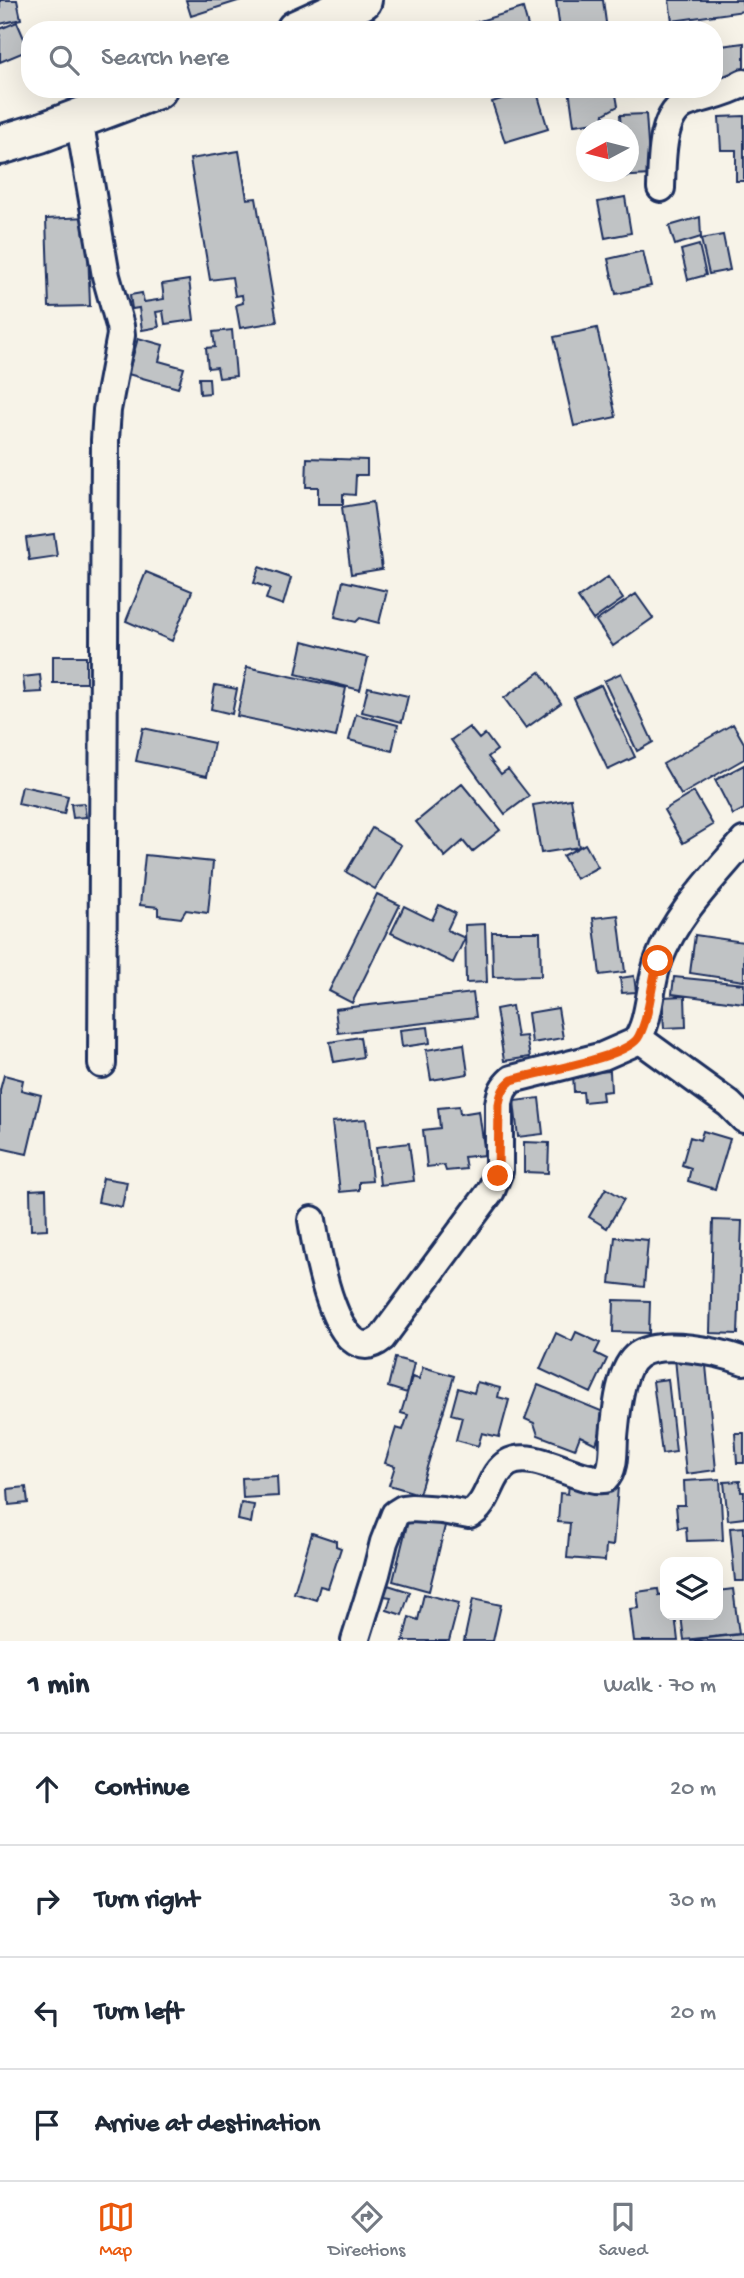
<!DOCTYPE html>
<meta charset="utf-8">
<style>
:root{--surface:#fff;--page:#f2f2f3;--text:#1f2937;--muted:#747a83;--line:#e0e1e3;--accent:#ea580c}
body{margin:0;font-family:"Gochi Hand",sans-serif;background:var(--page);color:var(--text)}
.controls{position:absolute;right:21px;bottom:21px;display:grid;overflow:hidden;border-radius:14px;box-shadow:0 7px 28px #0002}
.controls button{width:63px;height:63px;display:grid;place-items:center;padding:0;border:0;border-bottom:2px solid var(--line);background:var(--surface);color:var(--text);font:35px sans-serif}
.compass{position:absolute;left:576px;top:119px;width:63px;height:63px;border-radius:50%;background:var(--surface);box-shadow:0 7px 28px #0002;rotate:263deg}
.stop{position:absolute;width:21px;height:21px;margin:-16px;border:5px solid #ea580c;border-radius:50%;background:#fff}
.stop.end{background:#ea580c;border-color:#fff;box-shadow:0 2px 7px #0008}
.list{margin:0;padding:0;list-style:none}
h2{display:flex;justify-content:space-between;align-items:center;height:91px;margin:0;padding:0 28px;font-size:30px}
h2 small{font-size:23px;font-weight:400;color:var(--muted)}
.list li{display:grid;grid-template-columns:46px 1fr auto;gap:21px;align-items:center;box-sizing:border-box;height:112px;padding:0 28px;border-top:2px solid var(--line)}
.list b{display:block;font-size:26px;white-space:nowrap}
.list em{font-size:23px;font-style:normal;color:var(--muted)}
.icon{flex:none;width:38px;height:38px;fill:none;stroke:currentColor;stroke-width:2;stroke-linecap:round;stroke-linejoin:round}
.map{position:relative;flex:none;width:744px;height:1641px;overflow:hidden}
.search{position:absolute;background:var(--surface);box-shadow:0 7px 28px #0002;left:21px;right:21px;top:21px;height:77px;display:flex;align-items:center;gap:18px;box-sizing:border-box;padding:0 24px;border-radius:28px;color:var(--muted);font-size:26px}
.sheet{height:539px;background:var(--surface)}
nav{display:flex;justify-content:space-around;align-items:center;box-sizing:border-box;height:98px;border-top:2px solid var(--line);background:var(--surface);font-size:19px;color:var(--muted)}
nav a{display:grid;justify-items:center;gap:4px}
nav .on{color:var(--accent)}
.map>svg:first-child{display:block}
</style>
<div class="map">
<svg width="744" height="1641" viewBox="0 0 744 1641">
<rect width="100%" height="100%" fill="#f7f3e8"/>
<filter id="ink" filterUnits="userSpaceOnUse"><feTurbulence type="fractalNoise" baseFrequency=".0143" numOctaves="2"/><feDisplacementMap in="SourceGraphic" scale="14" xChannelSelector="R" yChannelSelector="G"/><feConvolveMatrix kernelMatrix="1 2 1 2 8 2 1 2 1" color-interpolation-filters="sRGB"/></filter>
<g filter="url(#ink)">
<!-- building -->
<path fill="#c0c3c5" stroke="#1b2f5e" stroke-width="2" d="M0 0H17L21 19 0 24Z
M186 0H241L191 16Z
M556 0H603L607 30H560Z
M669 0H742L744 11 672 21Z
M523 8 529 30H464L463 26Z
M17 22 29 50 0 62V29Z
M744 43V74L714 82V47Z
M533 89H536L548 129 505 142 492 102Z
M569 89H615L618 106 604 114 603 121 574 125Z
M646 114 650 175 598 178 597 172H628V130H621L620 115Z
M744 116V181H736V150H721L719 117Z
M239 151 247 199 256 198 277 322 240 328 236 305 243 303 242 295 235 296 232 277 210 280 190 159Z
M625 197 631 233 605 238 598 202Z
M87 217 90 306 49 307 46 219Z
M700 217 701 237 675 245 669 226Z
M723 235 730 270 709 274 701 239Z
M699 245 706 275 688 280 681 250Z
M643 251 651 286 616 294 608 259Z
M189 280 194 320 165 324 163 311 156 312 159 327 142 330 139 308 132 309 130 295 142 293 144 302 164 299 162 284Z
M597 328 616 417 574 426 554 337Z
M232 330 236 376 219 378 217 367 208 368 206 348 215 347 213 332Z
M138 338 163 345 159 361 184 368 178 388 128 374Z
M199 378H209L210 393 200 394Z
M307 458 367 460V475H356L355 495 343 494V504H318V487H306Z
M373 502 382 569 351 574 342 507Z
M54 534 57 556 29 560 26 538Z
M259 567 291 578 283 605 266 599 270 588 254 583Z
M146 572 192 591 172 641 126 621Z
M608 577 623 599 593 620 578 598Z
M343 581 387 591 379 623 360 618 356 622 335 617Z
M636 594 653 618 613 646 596 621Z
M303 641 368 658 360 690 296 674Z
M53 656H86V683H53Z
M247 667 346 688 336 737 237 716Z
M540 672 561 703 526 728 504 698Z
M621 673 653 742 637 751 604 681Z
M40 675 42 692 25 693 23 677Z
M215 685 237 689 232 714 211 709Z
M601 685 635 757 608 770 574 698Z
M368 687 408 696 402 722 362 712Z
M356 714 398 725 392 751 349 740Z
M733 724 744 743V759L681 795 663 764Z
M469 727 479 739 485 734 497 750 488 757 501 774 508 769 529 796 505 814 451 740Z
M143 728 214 743 207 776 136 761Z
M744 765V809L733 815 715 780Z
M462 784 500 830 472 852 463 841 445 857 416 822Z
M22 786 68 796 64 814 18 804Z
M694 792 713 825 683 843 664 810Z
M571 799 579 847 541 853 533 805Z
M84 803 86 817 73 818 71 804Z
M372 828 401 845 375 889 346 872Z
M585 844 598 867 576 879 563 856Z
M145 855 213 862 208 913 186 910 181 918 158 915V907L140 905Z
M377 894 400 905 352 1003 329 991Z
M439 905 455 913 447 930 465 938 453 963 391 933 404 906 432 920Z
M618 915 625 972 600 975 593 918Z
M485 924 487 982 466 983 465 925Z
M492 932H540L541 976 493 977Z
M695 935 744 942V981L690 973Z
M634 976 636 992 622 993 620 978Z
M674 977 744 984V1003L672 994Z
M473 993 476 1017 338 1033 335 1009Z
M685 996 686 1027 664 1028 662 997Z
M512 1006 517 1037 526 1036 530 1057 504 1061 496 1009Z
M558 1008 563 1038 532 1043 528 1013Z
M428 1027 430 1043 402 1047 400 1030Z
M360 1037 363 1057 334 1062 330 1042Z
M464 1044 468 1074 431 1080 426 1050Z
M610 1071 611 1091 602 1092 603 1100 584 1102 583 1092H574L573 1074Z
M4 1075 23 1080 21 1090 41 1095 27 1154 0 1148V1090Z
M539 1098 543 1134 518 1137 514 1101Z
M459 1106 460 1114 479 1111 485 1155 464 1157 466 1169 446 1171 444 1165 427 1167 423 1130 440 1128 438 1108Z
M366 1119 372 1181 359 1182V1190L340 1192 332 1122Z
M703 1131 730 1139 715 1189 688 1181 691 1168 682 1165 690 1137 700 1140Z
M524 1142 549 1143 548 1173 524 1172Z
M409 1143 414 1181 380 1185 376 1147Z
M103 1178 127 1182 122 1207 98 1202Z
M606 1188 624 1199 607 1228 589 1217Z
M46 1189 47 1229 31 1230 30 1190Z
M713 1220 742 1221 738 1334 710 1333Z
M615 1237 648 1240 644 1287 610 1283Z
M614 1300 650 1301 649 1333 613 1332Z
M576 1332 600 1343 595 1353 607 1359 591 1393 540 1369 556 1333 572 1341Z
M705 1355 716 1470 686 1474 675 1358Z
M395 1358 414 1363 407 1393 388 1387Z
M423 1367 454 1376 419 1494 389 1485 395 1466 385 1463 396 1428 403 1430 408 1415 401 1413 412 1377 419 1379Z
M668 1379 676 1452 662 1454 653 1381Z
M477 1382 500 1388 498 1397 509 1400 499 1437 482 1433 478 1446 456 1440 462 1417 451 1414 458 1388 474 1393Z
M538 1385 606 1413 596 1444 580 1436 575 1449 538 1435 534 1423 525 1419Z
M735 1433H744V1463H737Z
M277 1476 278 1496 243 1498 242 1478Z
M720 1479 723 1540 687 1541 686 1527 678 1528 676 1505H685L684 1481Z
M740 1481 741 1492H744V1518L728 1520 724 1482Z
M569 1483 618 1487 613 1546 606 1545 605 1561 567 1558 570 1523 558 1522 560 1493 568 1494Z
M26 1487 28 1503 9 1505 8 1489Z
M241 1503 254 1505 251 1523 238 1520Z
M410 1513 446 1522 429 1591 393 1581Z
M744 1527V1581H735L730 1528Z
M312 1533 336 1541V1546L341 1548 328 1588 320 1586 316 1600 294 1593Z
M388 1585 410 1592 402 1615 387 1610 391 1597 384 1596Z
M658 1589 659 1595 665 1594V1615H675L678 1641H634L630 1609 639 1608 637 1592Z
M733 1589 739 1634 684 1640 681 1615H718V1591Z
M424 1594 459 1603 449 1641H403L409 1617 418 1620Z
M473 1599 501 1605 493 1641H464Z
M743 1634 744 1641H691V1640Z"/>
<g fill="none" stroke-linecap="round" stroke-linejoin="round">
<defs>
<path id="minor" d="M79 119 106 276 120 326 121 335 107 410 105 440 102 1064
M661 188C662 164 660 113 687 103 707 96 725 94 744 83
M638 1038 729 1104 744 1119
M312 1220C316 1246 336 1376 382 1338L491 1191 499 1171V1104C501 1092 503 1087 512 1079L603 1056 635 1042C651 1023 649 983 659 959 677 913 713 878 744 841
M355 1641 376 1574 384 1542 395 1514 403 1509 412 1508 442 1510 469 1515C490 1504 489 1474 508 1463 534 1448 578 1483 605 1479 615 1469 613 1451 614 1437 616 1416 619 1368 638 1355 660 1339 720 1352 744 1361"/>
<path id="highway" d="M296 30 362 0
M0 145 40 133 157 89"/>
</defs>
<!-- minor casing -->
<use href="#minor" stroke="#1b2f5e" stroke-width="32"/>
<!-- highway casing -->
<use href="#highway" stroke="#1b2f5e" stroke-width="44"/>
<!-- minor -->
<use href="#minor" stroke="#f7f3e8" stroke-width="26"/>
<!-- highway -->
<use href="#highway" stroke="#f7f3e8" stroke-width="38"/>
</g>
</g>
<g fill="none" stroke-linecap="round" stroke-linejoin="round" filter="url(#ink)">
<!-- route -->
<path stroke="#ea580c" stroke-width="9" d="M498 1176 499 1104C501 1093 503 1087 512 1080 537 1072 629 1058 639 1036 650 1015 651 984 658 961"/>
</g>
</svg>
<div class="controls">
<button><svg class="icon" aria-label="layers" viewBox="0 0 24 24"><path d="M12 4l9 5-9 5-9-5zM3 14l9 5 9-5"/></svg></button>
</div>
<svg class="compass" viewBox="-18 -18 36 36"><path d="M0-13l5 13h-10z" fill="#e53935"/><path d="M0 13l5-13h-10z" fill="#747a83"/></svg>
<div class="stop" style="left:658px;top:961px"></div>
<div class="stop end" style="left:498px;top:1176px"></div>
<div class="search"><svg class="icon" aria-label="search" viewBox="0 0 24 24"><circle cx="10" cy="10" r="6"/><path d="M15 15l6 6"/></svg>Search here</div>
</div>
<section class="sheet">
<h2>1 min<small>Walk · 70 m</small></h2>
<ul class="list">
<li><svg class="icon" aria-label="ahead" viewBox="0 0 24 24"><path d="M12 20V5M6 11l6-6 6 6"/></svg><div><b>Continue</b></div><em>20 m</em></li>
<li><svg class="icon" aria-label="right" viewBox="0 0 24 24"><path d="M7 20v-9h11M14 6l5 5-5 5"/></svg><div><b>Turn right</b></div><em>30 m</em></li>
<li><svg class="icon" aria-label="left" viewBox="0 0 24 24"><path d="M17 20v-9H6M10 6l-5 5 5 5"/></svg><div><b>Turn left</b></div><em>20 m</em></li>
<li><svg class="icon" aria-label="arrive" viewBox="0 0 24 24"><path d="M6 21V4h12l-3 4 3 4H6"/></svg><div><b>Arrive at destination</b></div></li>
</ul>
</section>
<nav>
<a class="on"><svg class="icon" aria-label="map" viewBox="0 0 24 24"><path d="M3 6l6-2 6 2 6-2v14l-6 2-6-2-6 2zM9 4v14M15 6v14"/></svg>Map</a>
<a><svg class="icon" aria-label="directions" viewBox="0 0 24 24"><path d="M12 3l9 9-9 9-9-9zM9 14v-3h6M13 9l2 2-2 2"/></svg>Directions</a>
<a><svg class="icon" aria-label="saved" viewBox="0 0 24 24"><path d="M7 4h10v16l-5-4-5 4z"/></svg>Saved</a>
</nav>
